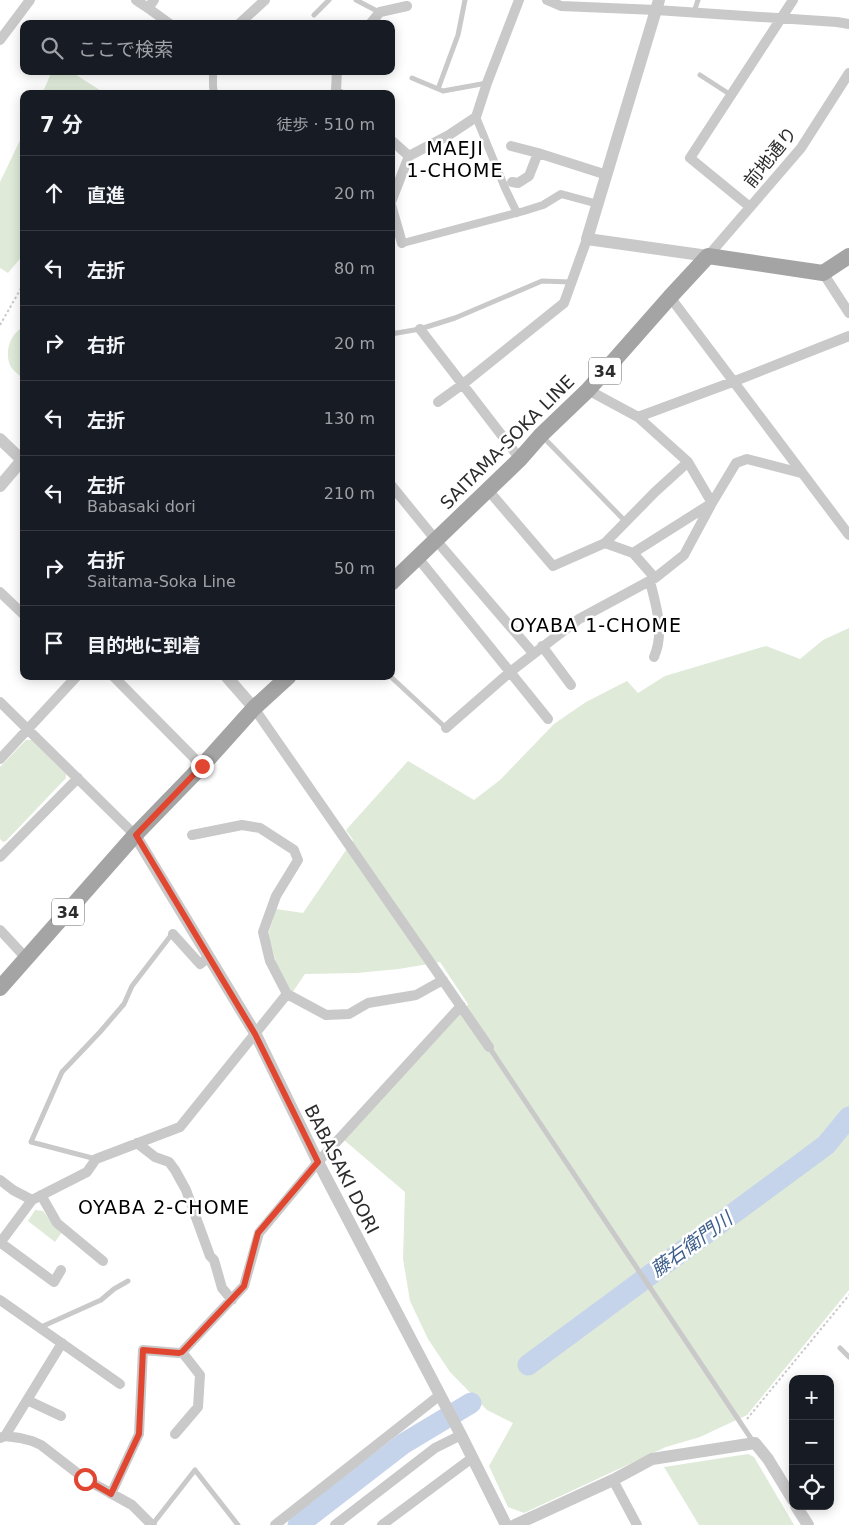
<!DOCTYPE html>
<html lang="ja">
<meta charset="utf-8">
<style>
:root{--surface:#171b24;--page:#20242c;--text:#f1f3f6;--muted:#9ea1a6;--line:#363941}
body{margin:0;font-family:"DejaVu Sans","Noto Sans JP",sans-serif;background:var(--page);color:var(--text)}
.controls{position:absolute;right:15px;bottom:15px;display:grid;overflow:hidden;border-radius:10px;box-shadow:0 2px 12px #0003}
.controls button{width:45px;height:45px;display:grid;place-items:center;padding:0;border:0;border-bottom:1px solid var(--line);background:var(--surface);color:var(--text);font:25px sans-serif}
.stop{position:absolute;width:15px;height:15px;margin:-11px;border:4px solid #e14630;border-radius:50%;background:#fff}
.stop.end{background:#e14630;border-color:#fff;box-shadow:0 1px 5px #0008}
.list{margin:0;padding:0;list-style:none}
h2{display:flex;justify-content:space-between;align-items:center;height:65px;margin:0;padding:0 20px;font-size:21px}
h2 small{font-size:16px;font-weight:400;color:var(--muted)}
.list li{display:grid;grid-template-columns:32px 1fr auto;gap:15px;align-items:center;box-sizing:border-box;height:75px;padding:0 20px;border-top:1px solid var(--line)}
.list b{display:block;font-size:19px;white-space:nowrap}
.list p{margin:0;font-size:16px;white-space:nowrap;color:var(--muted)}
.list em{font-size:16px;font-style:normal;color:var(--muted)}
.icon{flex:none;width:28px;height:28px;fill:none;stroke:currentColor;stroke-width:2;stroke-linecap:round;stroke-linejoin:round}
.map{position:relative;flex:none;width:849px;height:1525px;overflow:hidden}
.search{position:absolute;background:var(--surface);box-shadow:0 2px 12px #0003;left:20px;top:20px;width:375px;height:55px;display:flex;align-items:center;gap:12px;box-sizing:border-box;padding:0 18px;border-radius:10px;color:var(--muted);font-size:19px}
.panel{position:absolute;background:var(--surface);box-shadow:0 2px 12px #0003;left:20px;top:90px;width:375px;height:590px;border-radius:10px}
.map>svg:first-child{display:block}
</style>
<div class="map">
<svg width="849" height="1525" viewBox="0 0 849 1525">
<rect width="100%" height="100%" fill="#fff"/>
<!-- green -->
<path fill="#dfead9" d="M52 71H70L106 94H42Z
M24 132V254L8 273 0 268V182Z
M24 327V379C20 376 12 370 10 365 4 351 11 332 24 327Z
M849 628V1290L747 1415 700 1437 666 1447 524 1513 508 1507 489 1466 513 1423 487 1410 450 1372 428 1339 410 1301 403 1259 405 1192 344 1140 464 1010 468 1004 440 962 399 969 357 973 305 974 292 993 277 965 268 935 276 909 303 913 353 840 346 830 408 761 474 800 500 780 554 724 586 702 627 681 638 693 665 676 766 646 800 659 823 640Z
M26 740H32L66 774V778L6 841 3 842 0 839V767Z
M35 1210 43 1211 53 1224 62 1232 55 1242 28 1221Z
M748 1454 754 1457 794 1525H699L664 1467Z"/>
<g fill="none" stroke-linecap="round" stroke-linejoin="round">
<!-- river -->
<path stroke="#c5d4ea" stroke-width="21" d="M528 1365 826 1145 849 1117
M298 1525 403 1444 471 1403"/>
<!-- path -->
<path stroke="#c9c9c9" stroke-width="2" stroke-dasharray="2.5 2.5" stroke-linecap="butt" d="M0 325 24 283
M747 1419 849 1295"/>
<!-- service -->
<path stroke="#c9c9c9" stroke-width="5" d="M356 0 379 12
M694 12 698 0
M314 15 329 0
M700 75 731 95
M412 78 443 91 487 83
M438 89 458 35 465 0
M391 334 420 329 455 318 542 281 571 282
M543 437 625 521
M390 676 446 728
M489 1047 754 1443
M96 1159 31 1142 62 1072 100 1032 124 1004 132 986 172 934
M41 1327 101 1300 114 1289 128 1281
M840 1348 849 1357
M152 1525 195 1470 238 1525"/>
<!-- pedestrian -->
<path stroke="#c9c9c9" stroke-width="8" d="M213 71V86L214 94
M476 117 505 188 517 213
M403 243 524 211 543 205 561 194 598 204"/>
<!-- minor -->
<path stroke="#c9c9c9" stroke-width="10" d="M136 0 148 8 154 0
M547 0 561 6 656 10 837 22 849 24
M148 8 170 24
M239 24 265 0
M370 24 380 12 407 6
M0 40 30 0
M337 71 336 90 340 94
M391 140 409 156
M511 146 538 153
M512 182 518 183 529 176 538 153 607 175
M391 202 409 156 449 135 476 117 487 83 519 0
M391 205 402 243
M750 207 690 158 793 0
M708 256 801 148 849 73
M823 273 849 313
M670 297 849 535
M420 329 520 459
M588 390 638 417 735 381 849 336
M438 402 463 384 564 303 587 239
M391 485 435 539 533 653
M605 543 655 492 688 462
M633 553 712 503 688 462 638 417
M418 558 548 719
M655 578 684 555 712 503 736 463 747 459 801 473
M650 581C656 606 665 632 654 657
M0 592 24 615
M542 646 571 685
M113 676 202 766
M0 702 135 835
M254 708 489 1047
M446 728 510 672 579 619 655 578 633 553 605 543 553 566 488 490
M0 759 77 676
M192 835 242 825 260 828 294 850 298 860 276 896 263 932 270 961 287 994 326 1015 349 1014 368 1003 416 995 443 980
M0 857 78 778
M0 930 26 958
M173 934 200 964 209 957
M137 1143 155 1157 169 1162 175 1170 186 1190 210 1256 214 1260 222 1288 232 1300
M0 1180 13 1190 32 1200
M41 1195 57 1223 103 1261
M0 1243 32 1200 87 1172 96 1159 180 1127 287 994
M1 1243 54 1282 61 1270
M0 1300 120 1384
M182 1352 244 1286 259 1233 318 1162 461 1006
M27 1400 61 1416
M5 1436 62 1343
M0 1438 5 1436 20 1438 32 1441 41 1445 85 1479 132 1505 152 1525
M613 1480 637 1525
M111 1494 139 1434 143 1350 179 1353 182 1352 200 1375 198 1407 175 1434
M275 1525 440 1395
M335 1525 435 1448 461 1435
M382 1525 472 1458"/>
<!-- tertiary -->
<path stroke="#c9c9c9" stroke-width="12" d="M659 0 587 239 708 256
M0 439 24 462
M0 486 22 460
M226 676 254 708
M135 835 255 1033 318 1162 461 1435 506 1525
M796 1506 808 1525
M515 1525 613 1480 652 1459 755 1443 768 1459 793 1500"/>
<!-- primary -->
<path stroke="#a4a4a4" stroke-width="16" d="M391 583 520 459 541 435 588 390 670 297 708 256 823 273 849 256
M0 988 135 835 202 766 254 708 289 676"/>
</g>
<g fill="none" stroke-linecap="round" stroke-linejoin="round">
<!-- route -->
<path stroke="#e14630" stroke-width="6" d="M85 1479 111 1494 139 1434 143 1350 179 1353 182 1352 244 1286 258 1233 318 1162 255 1034 136 835 202 766"/>
</g>
<g text-anchor="middle" dominant-baseline="central" stroke-width="5" stroke-linejoin="round" paint-order="stroke">
<!-- shield labels -->
<g fill="#fff" stroke="#6b6b6b" stroke-width="1">
<rect x="589" y="357.5" width="32" height="27" rx="4"/>
<rect x="52" y="898.5" width="32" height="27" rx="4"/>
</g>
<g font-size="16" font-weight="bold" fill="#2c2c2c">
<text x="605" y="371">34</text>
<text x="68" y="912">34</text>
</g>
<!-- street labels -->
<g font-size="18" fill="#2c2c2c" stroke="#fff">
<text transform="translate(770 157) rotate(-51)">前地通り</text>
<text transform="translate(507 442) rotate(-45)">SAITAMA-SOKA LINE</text>
<text transform="translate(342 1169) rotate(63)">BABASAKI DORI</text>
</g>
<!-- neighbourhood labels -->
<g font-size="19" letter-spacing="1" fill="#000" stroke="#fff">
<text x="455" y="148">MAEJI<tspan x="455" dy="22">1-CHOME</tspan></text>
<text x="596" y="625">OYABA 1-CHOME</text>
<text x="164" y="1207">OYABA 2-CHOME</text>
</g>
<!-- water labels -->
<g font-size="19" font-style="italic" fill="#3c5d8b" stroke="#fff">
<text transform="translate(691 1244) rotate(-36)">藤右衛門川</text>
</g>
</g>
</svg>
<div class="controls">
<button>+</button>
<button>−</button>
<button><svg class="icon" aria-label="locate" viewBox="0 0 24 24"><circle cx="12" cy="12" r="6"/><path d="M12 2v4M12 18v4M2 12h4M18 12h4"/></svg></button>
</div>
<div class="stop" style="left:85px;top:1479px"></div>
<div class="stop end" style="left:202px;top:766px"></div>
<div class="search"><svg class="icon" aria-label="search" viewBox="0 0 24 24"><circle cx="10" cy="10" r="6"/><path d="M15 15l6 6"/></svg>ここで検索</div>
<section class="panel">
<h2>7 分<small>徒歩 · 510 m</small></h2>
<ul class="list">
<li><svg class="icon" aria-label="ahead" viewBox="0 0 24 24"><path d="M12 20V5M6 11l6-6 6 6"/></svg><div><b>直進</b></div><em>20 m</em></li>
<li><svg class="icon" aria-label="left" viewBox="0 0 24 24"><path d="M17 20v-9H6M10 6l-5 5 5 5"/></svg><div><b>左折</b></div><em>80 m</em></li>
<li><svg class="icon" aria-label="right" viewBox="0 0 24 24"><path d="M7 20v-9h11M14 6l5 5-5 5"/></svg><div><b>右折</b></div><em>20 m</em></li>
<li><svg class="icon" aria-label="left" viewBox="0 0 24 24"><path d="M17 20v-9H6M10 6l-5 5 5 5"/></svg><div><b>左折</b></div><em>130 m</em></li>
<li><svg class="icon" aria-label="left" viewBox="0 0 24 24"><path d="M17 20v-9H6M10 6l-5 5 5 5"/></svg><div><b>左折</b><p>Babasaki dori</p></div><em>210 m</em></li>
<li><svg class="icon" aria-label="right" viewBox="0 0 24 24"><path d="M7 20v-9h11M14 6l5 5-5 5"/></svg><div><b>右折</b><p>Saitama-Soka Line</p></div><em>50 m</em></li>
<li><svg class="icon" aria-label="arrive" viewBox="0 0 24 24"><path d="M6 21V4h12l-3 4 3 4H6"/></svg><div><b>目的地に到着</b></div></li>
</ul>
</section>
</div>
